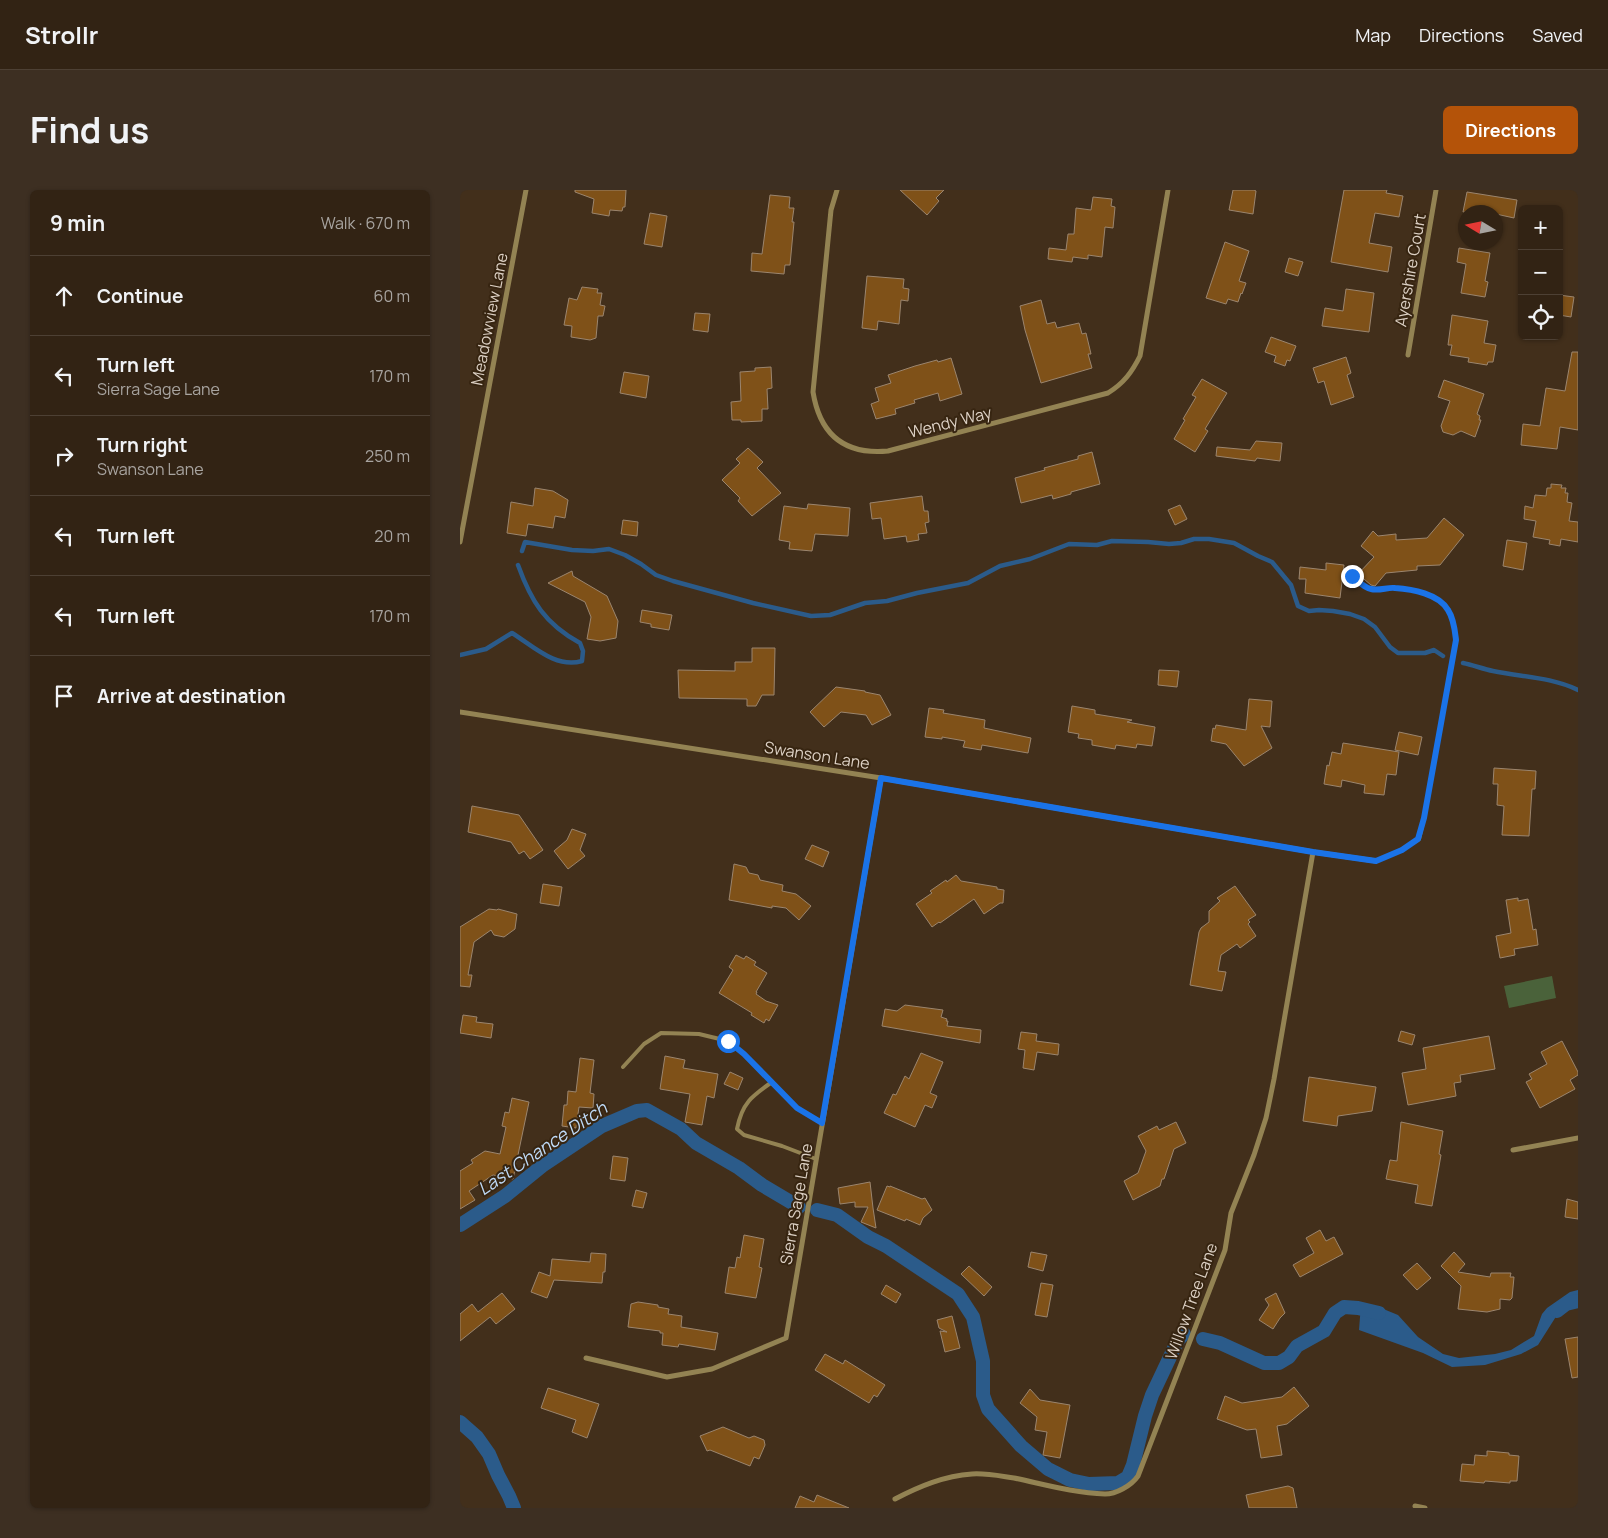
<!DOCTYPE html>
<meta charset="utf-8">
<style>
:root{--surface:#322314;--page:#3d2f22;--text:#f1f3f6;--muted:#a8a4a0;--line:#4d4034;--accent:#b45309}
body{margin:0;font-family:Manrope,sans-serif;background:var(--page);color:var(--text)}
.controls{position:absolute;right:15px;top:15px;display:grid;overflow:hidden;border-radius:8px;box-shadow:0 1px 4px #0004}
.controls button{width:45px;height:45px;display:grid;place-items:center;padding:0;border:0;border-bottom:1px solid var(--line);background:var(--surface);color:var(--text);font:25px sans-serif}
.compass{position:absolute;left:998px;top:15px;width:45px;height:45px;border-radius:50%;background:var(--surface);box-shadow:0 1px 4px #0004;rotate:280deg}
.stop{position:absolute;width:15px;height:15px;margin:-11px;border:4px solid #1a73e8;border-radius:50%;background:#fff}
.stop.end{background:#1a73e8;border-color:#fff;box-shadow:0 1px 5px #0008}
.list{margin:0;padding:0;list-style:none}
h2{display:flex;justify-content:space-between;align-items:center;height:65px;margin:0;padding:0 20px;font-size:21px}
h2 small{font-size:16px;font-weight:400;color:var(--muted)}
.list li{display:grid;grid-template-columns:32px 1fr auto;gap:15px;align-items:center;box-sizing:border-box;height:80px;padding:0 20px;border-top:1px solid var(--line)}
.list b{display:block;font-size:19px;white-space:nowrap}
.list p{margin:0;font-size:16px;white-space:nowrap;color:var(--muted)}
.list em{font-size:16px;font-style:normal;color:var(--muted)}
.icon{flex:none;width:28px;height:28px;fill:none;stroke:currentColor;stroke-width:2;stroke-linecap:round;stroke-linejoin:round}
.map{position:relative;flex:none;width:1118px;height:1318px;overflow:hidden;border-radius:8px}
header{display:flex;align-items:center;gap:30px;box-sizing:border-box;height:70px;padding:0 25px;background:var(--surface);border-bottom:1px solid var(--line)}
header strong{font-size:24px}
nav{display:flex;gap:28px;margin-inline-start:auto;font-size:18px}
.intro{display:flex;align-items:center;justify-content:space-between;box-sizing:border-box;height:120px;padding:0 30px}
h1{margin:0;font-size:35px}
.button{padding:12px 22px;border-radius:8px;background:var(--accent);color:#fff;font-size:18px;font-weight:700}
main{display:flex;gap:30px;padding:0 30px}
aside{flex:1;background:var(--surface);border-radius:8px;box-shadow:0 1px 4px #0004}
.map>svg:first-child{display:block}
</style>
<header>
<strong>Strollr</strong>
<nav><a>Map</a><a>Directions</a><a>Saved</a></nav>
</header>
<div class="intro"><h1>Find us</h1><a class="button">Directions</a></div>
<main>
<aside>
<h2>9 min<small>Walk · 670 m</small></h2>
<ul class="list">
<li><svg class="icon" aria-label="ahead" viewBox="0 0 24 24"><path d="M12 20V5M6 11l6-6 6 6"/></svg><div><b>Continue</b></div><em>60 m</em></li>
<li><svg class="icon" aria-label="left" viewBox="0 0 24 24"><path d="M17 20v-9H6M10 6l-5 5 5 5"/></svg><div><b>Turn left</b><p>Sierra Sage Lane</p></div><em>170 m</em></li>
<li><svg class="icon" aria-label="right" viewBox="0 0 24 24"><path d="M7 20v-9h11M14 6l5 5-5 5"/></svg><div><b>Turn right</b><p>Swanson Lane</p></div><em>250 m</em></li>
<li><svg class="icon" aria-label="left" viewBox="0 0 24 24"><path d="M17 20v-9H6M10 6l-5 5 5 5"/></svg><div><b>Turn left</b></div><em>20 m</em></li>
<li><svg class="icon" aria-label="left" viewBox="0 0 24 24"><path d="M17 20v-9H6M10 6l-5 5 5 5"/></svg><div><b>Turn left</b></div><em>170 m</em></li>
<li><svg class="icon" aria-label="arrive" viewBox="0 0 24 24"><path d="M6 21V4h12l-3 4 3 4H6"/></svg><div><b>Arrive at destination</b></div></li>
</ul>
</aside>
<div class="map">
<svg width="1118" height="1318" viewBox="0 0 1118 1318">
<rect width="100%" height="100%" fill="#422f1b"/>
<!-- green -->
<path fill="#4a623a" d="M1092 786 1096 808 1049 818 1044 796Z"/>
<!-- water -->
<path fill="#2b5b8a" d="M1118 1100V1108L1097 1125 1078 1155 1061 1164 1025 1175 992 1177 963 1163 899 1140 901 1114 921 1118 938 1125 958 1147 983 1164 999 1168 1035 1164 1051 1160 1074 1146 1082 1124 1087 1118 1110 1102Z"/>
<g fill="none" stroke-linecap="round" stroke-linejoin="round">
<!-- stream -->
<path stroke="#2b5b8a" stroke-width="4.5" d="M62 361 65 352 112 360 133 361 149 359 165 365 181 374 196 385 213 391 293 413 351 426 370 425 405 413 427 411 457 403 508 393 540 376 570 369 609 354 637 355 652 351 688 352 709 354 721 353 734 349H749L774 353 798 366 812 372 831 395 838 416 849 421 859 420 873 421 890 424 904 429 915 437 930 457 938 463H965L974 460 983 466
M0 465 26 459 52 443C73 456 96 479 122 471L123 461 120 453C85 434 71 411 58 375
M1003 473C1013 475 1023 479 1033 481 1062 487 1091 487 1118 500"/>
<!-- canal -->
<path stroke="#2b5b8a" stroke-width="14" d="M357 1020 377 1025 408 1047 426 1056 498 1104 513 1127 523 1171V1205L528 1219 561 1256 588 1279 610 1290 629 1294 658 1293 668 1287 673 1275 685 1226 692 1205 718 1150 724 1144
M0 1035 45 1006 82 976 142 936 177 921 187 920 221 939 236 953 279 978 302 995 339 1017
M1097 1121 1106 1114 1118 1111
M743 1149 760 1153 804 1173H819L829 1167 837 1156 864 1141 875 1123 884 1117 898 1118 919 1123
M0 1232 17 1247 29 1264 38 1285 49 1306 54 1318"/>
</g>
<!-- building -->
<path fill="#7f5118" stroke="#9b856e" d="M115 0H166L165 17H163L162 21 150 20 149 26 132 23 134 9 115 2Z
M440 0H484L476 8 479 11 467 25Z
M773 0H794L796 1 793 24 769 20Z
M884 0H927L926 3 943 6 939 27 915 23 909 53 932 57 928 82 871 72Z
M1007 2 1057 10 1054 28 1036 24V22H1003Z
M310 5 330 7 329 18H334L332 32H334L330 75H325L324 84 291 81 292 63 302 64Z
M633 7 652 9 651 16 655 17 653 38 645 37 642 67 628 65V69L613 67 612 72 588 69 589 58 606 60 608 44H614L616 18 631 20Z
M190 23 207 26 202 57 184 54Z
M765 52 789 61 779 91 786 93 782 104 781 103 778 112 768 109 766 114 746 108Z
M999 58 1030 63 1025 91 1028 92 1025 107 1001 103 1006 74 997 72Z
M829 68 843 72 838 86 825 82Z
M407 86 444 89 443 98 449 99 448 111 441 110 439 134 418 131 417 140 402 138Z
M122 97 138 99 137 103H142L140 115 145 116 143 126H138L136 148 130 150 111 147 112 136 104 135 109 108 117 110Z
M886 99 914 103 909 142 862 136 865 118 883 121Z
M1099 105 1114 107 1111 127 1099 125Z
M581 110 587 134 595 132 597 138 619 133 622 144 626 143 631 164H628L632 178 581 193 565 140 560 116Z
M235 123 250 124 248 142 233 140Z
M992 125 1028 131 1024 153 1036 155 1033 172H1028L1027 175 1008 172 1009 168 990 165 992 155H988Z
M811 147 836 156 830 171 827 170 825 176 814 172 816 166 805 162Z
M1112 162H1118V240L1100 237 1097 259 1061 255 1063 234 1080 236 1086 198 1105 201Z
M886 167 891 183 887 185 894 207 871 215 864 191 858 193 853 178Z
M491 168 502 204 480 211 478 203 454 210 455 213 435 219 436 224 416 229 411 214 419 211 415 198 431 193 428 185 455 176 477 170 478 172Z
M311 177 312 198 307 199 308 219H302V231L281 232V230H272L271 212 281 211 280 182 295 181V178Z
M164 182 189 186 186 208 160 203Z
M742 189 767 203 745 239 748 241 735 262 714 249 725 230 723 229 736 207 732 205Z
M984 190 1024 204 1017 224 1020 226 1019 230H1021L1015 247 1001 241 993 245 983 242 981 236 990 211 978 207Z
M796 251 822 253 820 271 797 268 795 271 756 266 757 257 790 260Z
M288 258 303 272 297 278 321 303 292 326 278 311 280 308 262 290 280 273 276 269Z
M632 262 640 294 611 302V304L593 309 592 305 561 313 555 288 585 280 584 278 618 269V266Z
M1091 294 1102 295 1101 298H1106L1105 303H1108L1107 312 1112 313 1109 331 1118 332V352L1101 349 1100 356 1089 354 1090 350 1073 347 1076 331 1064 329 1065 316 1073 318 1075 305 1086 306 1087 298H1091Z
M75 298 93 301 108 310 105 328 95 326 93 338 68 334 66 346 47 343 51 312 73 316Z
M462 306 464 321H468L469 332 465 333 467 343 458 344 459 350 447 352 446 346 424 349 421 328 412 329 410 313Z
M348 314 390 318 388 346 355 344 352 361 329 359 330 352 319 350 324 316 347 319Z
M720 315 727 329 715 335 708 320Z
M984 328 1004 345 980 375 957 376V380L926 383 915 396 911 395 898 384 914 367 901 356 913 341 918 346 936 344V350L967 348Z
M163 330 178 332 177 346 161 344Z
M1047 350 1067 353 1063 380 1043 376Z
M866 373 884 375 880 408 845 403 846 389H839L840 377 866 380Z
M112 381 113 386 147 406 158 431 156 448 140 451 127 449 131 427 125 412 88 393Z
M182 420 212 425 209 440 191 437V434L180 432Z
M292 458H315L314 505H302L296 516H287V509L219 508 218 480 275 481V472H292Z
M699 480 719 481 717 497 698 495Z
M376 497 405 501V502L420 505 431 525 412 535 406 525 381 522 364 537 350 522Z
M789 509 812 511 810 537 801 536 812 558 784 576 766 554 751 551 753 538 755 539 756 535 786 540Z
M612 516 635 520V524L672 530 667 532 695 537 692 556 677 554 676 558 656 555 655 559 632 555V550L618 548 619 544 608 542Z
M469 518 484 520 483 523 525 530 524 538 571 548 568 563 522 555 521 560 503 557 505 551 482 547V549L465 547Z
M939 542 962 547 958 565 935 560Z
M883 553 939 562 936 585 927 584 924 605 904 603 905 595 882 590 881 597 864 594 867 575 869 576 872 562 881 564Z
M1034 578 1076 581 1075 599H1072L1069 646 1042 645 1044 616 1037 615 1038 594H1033Z
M12 616 59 625 83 660 70 669 64 661 59 664 51 652 8 642Z
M112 639 126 644 120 660 125 666 108 679 94 661 107 650Z
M352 655 369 662 363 677 345 669Z
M274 674 286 677 289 683 298 685 300 690 323 695 322 701 336 704 351 716 339 730 326 718 312 716V718L269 710Z
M496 685 501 691 537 697V699L544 700 543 713H540L524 724 514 709 480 733 479 732 472 737 456 714 472 703 470 701 486 690 487 692Z
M83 694 102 697 99 716 80 713Z
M775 696 796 725 788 730 790 732 788 734 796 746 780 758 777 754 761 765 758 781 766 782 762 801 730 795 739 742 741 738 749 732V721L760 711 757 708Z
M1058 708V711L1068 709 1073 740 1076 739 1078 755 1054 759 1055 765 1040 768 1036 746 1051 743 1046 710Z
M29 719 37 720 38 719 57 724 55 739 44 747 34 745 31 740 14 752 8 785H12L10 797 0 796V737Z
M276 765 284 769 286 766 296 772 294 775 307 783 296 802H297L296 804 306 811 318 815 309 831 306 829 304 833 291 825 292 823 259 803 273 780 269 777Z
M445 815 483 820 481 827 487 829 486 831H488L487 836 521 840 520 853 422 836 425 819 437 821Z
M3 825 17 827 16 832 33 834 31 848 0 843Z
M941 841 955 845 952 855 938 851Z
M561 842 577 844 576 851 599 854 598 865 577 862 574 880 563 878 565 860 558 859Z
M1029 846 1035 879 1000 885 1001 892 994 893 996 906 948 915 942 883 966 879 963 858Z
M1102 851 1118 882V885L1110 890 1115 899 1080 918 1066 892 1072 889 1069 884 1087 874 1081 862Z
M461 863 483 872 470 903 477 906 472 918 465 915 455 937 424 923 433 904 436 905 445 886 449 889Z
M205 866 225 870 223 878 258 884 254 908 247 906 242 935 225 932 230 904 200 899Z
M120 868 134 870 130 903 134 904 133 918 119 917 116 938 102 936 104 915H107L108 901 116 902Z
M270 882 283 888 278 900 264 894Z
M849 887 916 897 912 921 878 926 877 936 843 931Z
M52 908 69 912 53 989 33 985 9 1001 15 1010 0 1019V981L13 973 11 970 25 961 40 964 46 937 42 936 45 922 49 923Z
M716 932 726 953 714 959 704 989H702L700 996 673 1010 664 991 678 983 686 961 678 946 697 936 699 940Z
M941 932 983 941 979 964 981 965 972 1016 955 1013 958 995 926 989 930 970 937 971Z
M153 966 168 968 165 991 150 989Z
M410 992 413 1018 416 1038 401 1032 408 1017H395V1012L380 1014 378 998Z
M427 996 430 997V996L462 1009 465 1008 472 1020 463 1028 460 1035 446 1029 445 1031 417 1020Z
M176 1000 187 1003 183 1018 172 1016Z
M1107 1009 1118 1012V1029L1105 1027Z
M860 1040 866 1051 874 1047 883 1064 840 1087 833 1075 854 1063 846 1048Z
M284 1045 304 1049 299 1077 302 1078 296 1108 265 1103 269 1077 275 1078 277 1067 280 1068Z
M571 1062 587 1065 583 1081 568 1077Z
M994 1062 1005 1074 998 1082 1030 1087 1031 1083H1051L1050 1087H1054L1052 1108 1050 1110 1040 1109V1119L1027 1122 998 1119 1001 1096 981 1076Z
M131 1063 146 1064 145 1082H143L142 1093 94 1090 87 1108 71 1102 79 1082 90 1086 92 1069 130 1072Z
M957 1073 971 1088 957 1100 943 1085Z
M509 1076 532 1097 524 1106 501 1084Z
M581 1093 593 1095 587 1127 575 1125Z
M426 1095 441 1104 436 1113 421 1104Z
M42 1103 55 1119 36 1134 30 1127 0 1151V1124L12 1114 18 1122Z
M816 1103 825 1123 820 1128 813 1139 799 1130 809 1115 805 1109Z
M178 1112 198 1115V1117L209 1119 208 1124 222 1126 221 1137 258 1143 255 1160 219 1154 218 1157 202 1155 203 1143H200V1141L168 1137 171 1114Z
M492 1126 500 1158 485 1162 480 1141 487 1142 479 1138 477 1130Z
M1118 1147V1187L1112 1188 1105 1149Z
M365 1164 383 1174 385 1170 425 1195 417 1207 414 1205 409 1213 355 1180Z
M834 1197 849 1216 827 1234 817 1236 822 1265 801 1268 796 1239 787 1240 757 1229 765 1206 782 1213 822 1207Z
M88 1198 139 1214 127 1248 112 1242 116 1230 81 1218Z
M570 1199 580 1210 610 1215 600 1268 583 1265 587 1242 575 1240 577 1227 560 1213Z
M263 1237 289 1248 294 1246 304 1250 305 1255 299 1269 294 1267 290 1276 250 1260 247 1261 240 1246Z
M1027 1261 1049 1263V1265L1059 1266 1057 1291H1050V1293L1025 1291 1024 1293 1000 1291 1002 1274 1014 1275 1015 1265 1027 1266Z
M828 1296 833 1298 837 1318H789L786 1305Z
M357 1305 389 1318H335L340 1306 354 1312Z"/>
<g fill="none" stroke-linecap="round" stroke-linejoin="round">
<!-- service -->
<path stroke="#938353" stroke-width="4" d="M892 386C898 391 904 398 911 399 919 401 927 397 935 398 952 399 979 404 988 420 994 429 995 440 996 450L964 628 959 649 941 660 916 671
M163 877 184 854 201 843 239 844 268 851 284 864 337 918 362 933
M312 892C292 906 282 913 277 939L284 945 322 956 356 969"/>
<!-- minor -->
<path stroke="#938353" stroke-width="5" d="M377 0 371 20 353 202C360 245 385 265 428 261L648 203C664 193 672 182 680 166L708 0
M948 165 976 0
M0 352 66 0
M0 522 421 588 853 662 916 671
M1053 960 1118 948
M126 1168 207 1187 252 1179 326 1148 421 588
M435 1309C460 1296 484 1286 512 1284 526 1283 540 1286 554 1288 583 1294 614 1303 645 1304 656 1304 671 1296 678 1286L765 1060 771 1023 794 965 806 928 814 889 853 662
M955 1316 965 1318"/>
</g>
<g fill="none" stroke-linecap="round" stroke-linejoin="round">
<!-- route -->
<path stroke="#1a73e8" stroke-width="6" d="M268 851 284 864 337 918 362 933 421 588 853 662 916 671 942 660 958 649 964 628 996 450C995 441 994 429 988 420 979 404 952 399 935 398 928 397 919 401 911 399 904 398 898 391 892 386"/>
</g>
<g text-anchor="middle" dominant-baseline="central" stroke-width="4" stroke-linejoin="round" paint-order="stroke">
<!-- street labels -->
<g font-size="16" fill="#dcd0c4" stroke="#372511">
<text transform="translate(950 80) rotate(-80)">Ayershire Court</text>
<text transform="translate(29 129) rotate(-79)">Meadowview Lane</text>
<text transform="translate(490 232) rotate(-14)">Wendy Way</text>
<text transform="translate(357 565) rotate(9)">Swanson Lane</text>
<text transform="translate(336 1014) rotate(-80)">Sierra Sage Lane</text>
<text transform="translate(731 1111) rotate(-70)">Willow Tree Lane</text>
</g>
<!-- water labels -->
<g font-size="18" font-style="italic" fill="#bfdaf7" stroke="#372511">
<text transform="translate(82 958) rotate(-34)">Last Chance Ditch</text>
</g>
</g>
</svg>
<div class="controls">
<button>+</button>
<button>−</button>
<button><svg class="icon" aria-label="locate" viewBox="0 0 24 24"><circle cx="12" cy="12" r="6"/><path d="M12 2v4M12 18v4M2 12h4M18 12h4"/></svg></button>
</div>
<svg class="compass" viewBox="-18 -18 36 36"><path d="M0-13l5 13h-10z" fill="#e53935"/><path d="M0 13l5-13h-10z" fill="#a8a4a0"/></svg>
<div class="stop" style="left:268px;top:851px"></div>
<div class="stop end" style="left:892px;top:386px"></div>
</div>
</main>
